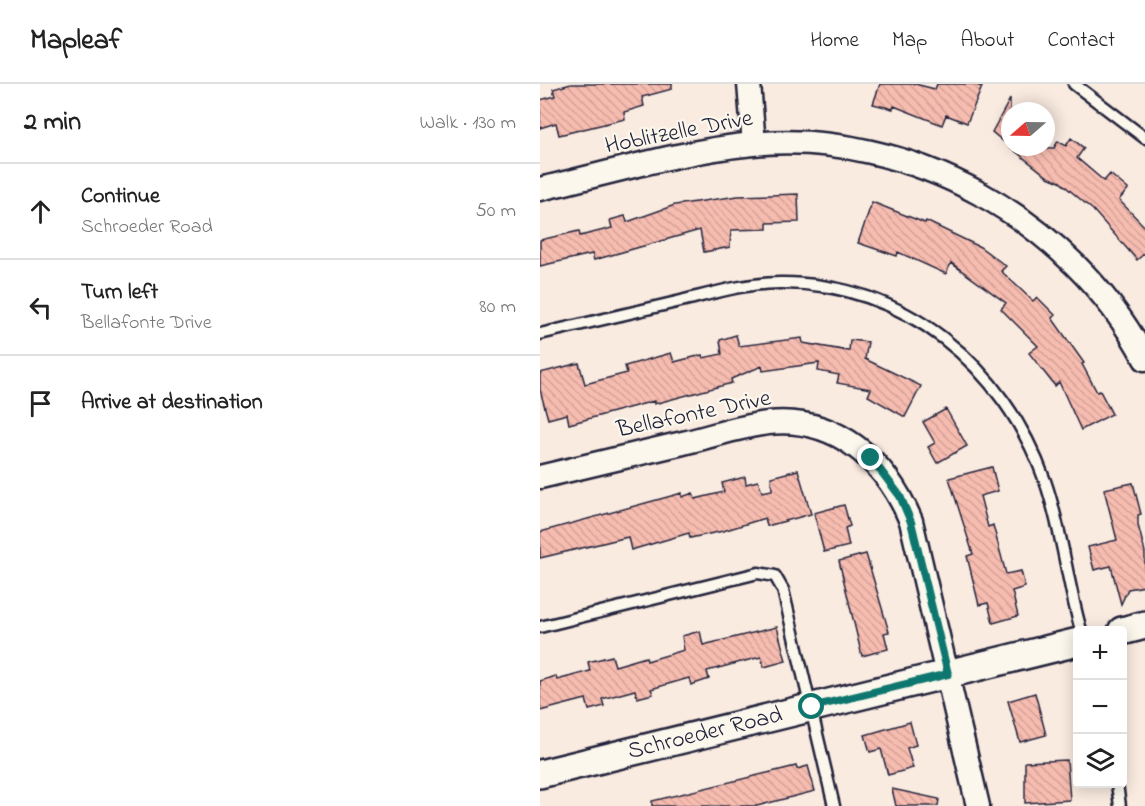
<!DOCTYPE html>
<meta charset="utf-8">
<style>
:root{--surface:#fff;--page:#f6f6f6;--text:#222;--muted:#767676;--line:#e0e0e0}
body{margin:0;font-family:"Indie Flower",sans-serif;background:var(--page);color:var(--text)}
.controls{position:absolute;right:18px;bottom:18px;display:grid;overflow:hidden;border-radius:6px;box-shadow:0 3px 15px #0003}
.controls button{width:54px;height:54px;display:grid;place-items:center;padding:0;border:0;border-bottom:2px solid var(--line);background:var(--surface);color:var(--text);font:30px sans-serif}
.compass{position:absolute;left:461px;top:18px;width:54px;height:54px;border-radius:50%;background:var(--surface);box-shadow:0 3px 15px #0003;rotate:250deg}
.stop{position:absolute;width:18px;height:18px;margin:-14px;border:4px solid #0f766e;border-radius:50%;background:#fff}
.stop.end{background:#0f766e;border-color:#fff;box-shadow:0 2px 6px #0008}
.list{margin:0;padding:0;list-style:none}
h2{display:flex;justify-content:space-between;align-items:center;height:78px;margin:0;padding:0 24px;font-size:26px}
h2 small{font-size:20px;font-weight:400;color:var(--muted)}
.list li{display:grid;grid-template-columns:39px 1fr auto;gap:18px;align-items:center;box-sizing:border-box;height:96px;padding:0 24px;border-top:2px solid var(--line)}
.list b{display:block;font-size:22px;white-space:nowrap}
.list p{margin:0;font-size:20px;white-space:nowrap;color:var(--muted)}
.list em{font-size:20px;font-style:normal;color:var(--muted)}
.icon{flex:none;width:33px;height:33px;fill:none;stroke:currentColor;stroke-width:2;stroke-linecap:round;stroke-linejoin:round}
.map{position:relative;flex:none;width:605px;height:722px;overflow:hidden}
header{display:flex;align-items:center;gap:36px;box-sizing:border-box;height:84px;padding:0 30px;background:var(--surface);border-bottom:2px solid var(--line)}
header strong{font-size:28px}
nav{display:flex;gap:33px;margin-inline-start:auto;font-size:21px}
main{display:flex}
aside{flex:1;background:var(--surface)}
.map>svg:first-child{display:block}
</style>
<header>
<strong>Mapleaf</strong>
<nav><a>Home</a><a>Map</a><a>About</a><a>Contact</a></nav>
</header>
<main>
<aside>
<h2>2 min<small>Walk · 130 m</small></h2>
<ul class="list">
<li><svg class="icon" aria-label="ahead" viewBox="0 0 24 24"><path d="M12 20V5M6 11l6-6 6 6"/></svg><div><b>Continue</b><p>Schroeder Road</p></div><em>50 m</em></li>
<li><svg class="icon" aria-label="left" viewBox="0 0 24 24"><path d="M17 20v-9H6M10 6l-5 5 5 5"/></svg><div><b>Turn left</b><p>Bellafonte Drive</p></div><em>80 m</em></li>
<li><svg class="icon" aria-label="arrive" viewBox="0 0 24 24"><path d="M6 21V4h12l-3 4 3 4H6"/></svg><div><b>Arrive at destination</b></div></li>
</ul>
</aside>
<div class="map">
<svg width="605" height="722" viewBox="0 0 605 722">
<defs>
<pattern id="building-back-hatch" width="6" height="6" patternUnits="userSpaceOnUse" patternTransform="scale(1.5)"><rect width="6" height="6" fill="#f7bcb0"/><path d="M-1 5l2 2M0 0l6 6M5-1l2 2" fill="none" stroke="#d3a198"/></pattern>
</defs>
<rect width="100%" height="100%" fill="#faebe0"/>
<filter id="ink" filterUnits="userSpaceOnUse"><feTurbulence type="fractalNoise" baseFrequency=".0167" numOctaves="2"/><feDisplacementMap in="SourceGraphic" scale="12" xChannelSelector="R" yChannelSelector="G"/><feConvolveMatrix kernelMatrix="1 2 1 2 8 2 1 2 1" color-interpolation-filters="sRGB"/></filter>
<g filter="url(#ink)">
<!-- building -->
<path fill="url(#building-back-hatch)" stroke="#22223b" stroke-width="1.5" d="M31 0H132V5L102 13 104 22 84 28 85 35 19 51 16 39 0 44V16L15 12 13 5Z
M340 0H375L395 5 397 0H433L442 3 427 39 406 31 402 41 354 22 353 25 333 20Z
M470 15V63L452 48Z
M531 54 544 64 537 74 564 97 570 90 588 105 579 116 605 143V169L597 176 553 126 520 98 508 93 470 63 514 64 518 57 526 62Z
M258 110 259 138 227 139V145L191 146 190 163 164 168 160 146 54 176 52 170 0 182V156L39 147 40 152 72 144 70 136 85 132 87 138 135 121 198 112Z
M332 118 385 139 386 137 440 163 466 182 461 187 493 217 497 213 515 231 512 234 544 279 542 280 557 308 560 307 572 330 541 346 519 298 515 302 489 269 498 262 461 225 466 219 411 179 406 190 358 168 357 172 318 159Z
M196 251 199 262 262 254 263 259 309 267 310 256 328 258 325 275 381 302 365 333 328 312 331 305 297 299 299 291 278 287 279 279 223 287 222 282 191 295 192 299 114 320V317L29 340 27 330 8 335 0 306V289L39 279 45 300 87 289 85 282 131 269 134 278 162 271 163 274 182 270 180 256Z
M406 325 427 362 397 379 388 363 395 359 383 338Z
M452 383 458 407 440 412 448 443 453 441 466 490 481 487 485 503 472 507 478 532 453 539 448 519 439 521 427 472 433 470 409 394Z
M258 386 271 430 227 442 225 434 183 447 150 454 149 449 91 466 88 453 0 474V448L142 409V413L153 409 155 415 184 408 182 399 205 393 206 400 218 397 222 408 232 406 231 393Z
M593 399 601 430 598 431V441L605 468V502L588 505 581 520 571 482 554 486 548 463 577 456 564 405Z
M304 421 310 442 305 444 309 462 284 468 274 429Z
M326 470 349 548 344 549 348 565 322 572 299 477Z
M237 543 246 577 224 583 221 573 201 578 167 587 169 595 151 601 149 594 111 605 113 610 97 614 95 606 62 615 64 622 49 626 46 615 0 627V597L16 592 17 596 50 587 48 578 72 572 75 582 106 573 107 577 144 566 142 552 160 547 163 561Z
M495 609 506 651 480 658 468 617Z
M370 638 376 661 367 664 373 684 348 691 341 665 330 668 325 651Z
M527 676 530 716 485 719V678Z
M256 682 257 685 268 682 275 707 217 722H112V717Z
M352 705 399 715 398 722H356Z"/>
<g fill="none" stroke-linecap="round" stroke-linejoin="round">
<defs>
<path id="service" d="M534 0 605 54
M0 250C47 239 94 228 141 217 174 209 206 199 240 199 364 198 464 282 505 397 522 445 527 498 541 546
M0 543 218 489 235 492 243 506 294 722
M577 700 580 722"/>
<path id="minor" d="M209 0 214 60
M0 105C70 89 141 67 213 60 369 45 532 136 605 275
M0 393C48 382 95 370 143 359 170 353 200 342 228 339 297 332 346 377 371 437L438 722"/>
<g id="tertiary">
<path d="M582 547 605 541"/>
<path id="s1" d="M0 690 538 558"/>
</g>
</defs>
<!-- service casing -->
<use href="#service" stroke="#22223b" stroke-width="15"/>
<!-- minor casing -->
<use href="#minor" stroke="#22223b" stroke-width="27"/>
<!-- tertiary casing -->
<use href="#tertiary" stroke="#22223b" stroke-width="32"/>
<!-- service -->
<use href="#service" stroke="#fbf7ec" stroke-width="10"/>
<!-- minor -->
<use href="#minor" stroke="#fbf7ec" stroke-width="22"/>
<!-- tertiary -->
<use href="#tertiary" stroke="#fbf7ec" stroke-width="27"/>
</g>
</g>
<g fill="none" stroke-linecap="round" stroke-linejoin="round" filter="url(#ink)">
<!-- route -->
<path stroke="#0f766e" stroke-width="8" d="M272 623 408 590 371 438 360 412 331 374"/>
</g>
<g text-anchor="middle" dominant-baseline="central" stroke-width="4.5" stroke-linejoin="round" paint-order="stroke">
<!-- street labels -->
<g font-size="24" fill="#22223b" stroke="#fbf7ec">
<text transform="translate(139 49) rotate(-11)">Hoblitzelle Drive</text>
<text transform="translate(154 331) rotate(-12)">Bellafonte Drive</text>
<text stroke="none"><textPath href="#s1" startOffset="170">Schroeder Road</textPath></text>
</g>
</g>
</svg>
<div class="controls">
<button>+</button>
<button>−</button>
<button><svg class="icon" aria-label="layers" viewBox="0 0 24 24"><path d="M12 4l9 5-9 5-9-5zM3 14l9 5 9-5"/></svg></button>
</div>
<svg class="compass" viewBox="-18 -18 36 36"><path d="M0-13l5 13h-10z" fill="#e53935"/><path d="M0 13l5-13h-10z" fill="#767676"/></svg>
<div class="stop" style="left:272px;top:623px"></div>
<div class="stop end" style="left:331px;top:374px"></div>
</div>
</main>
